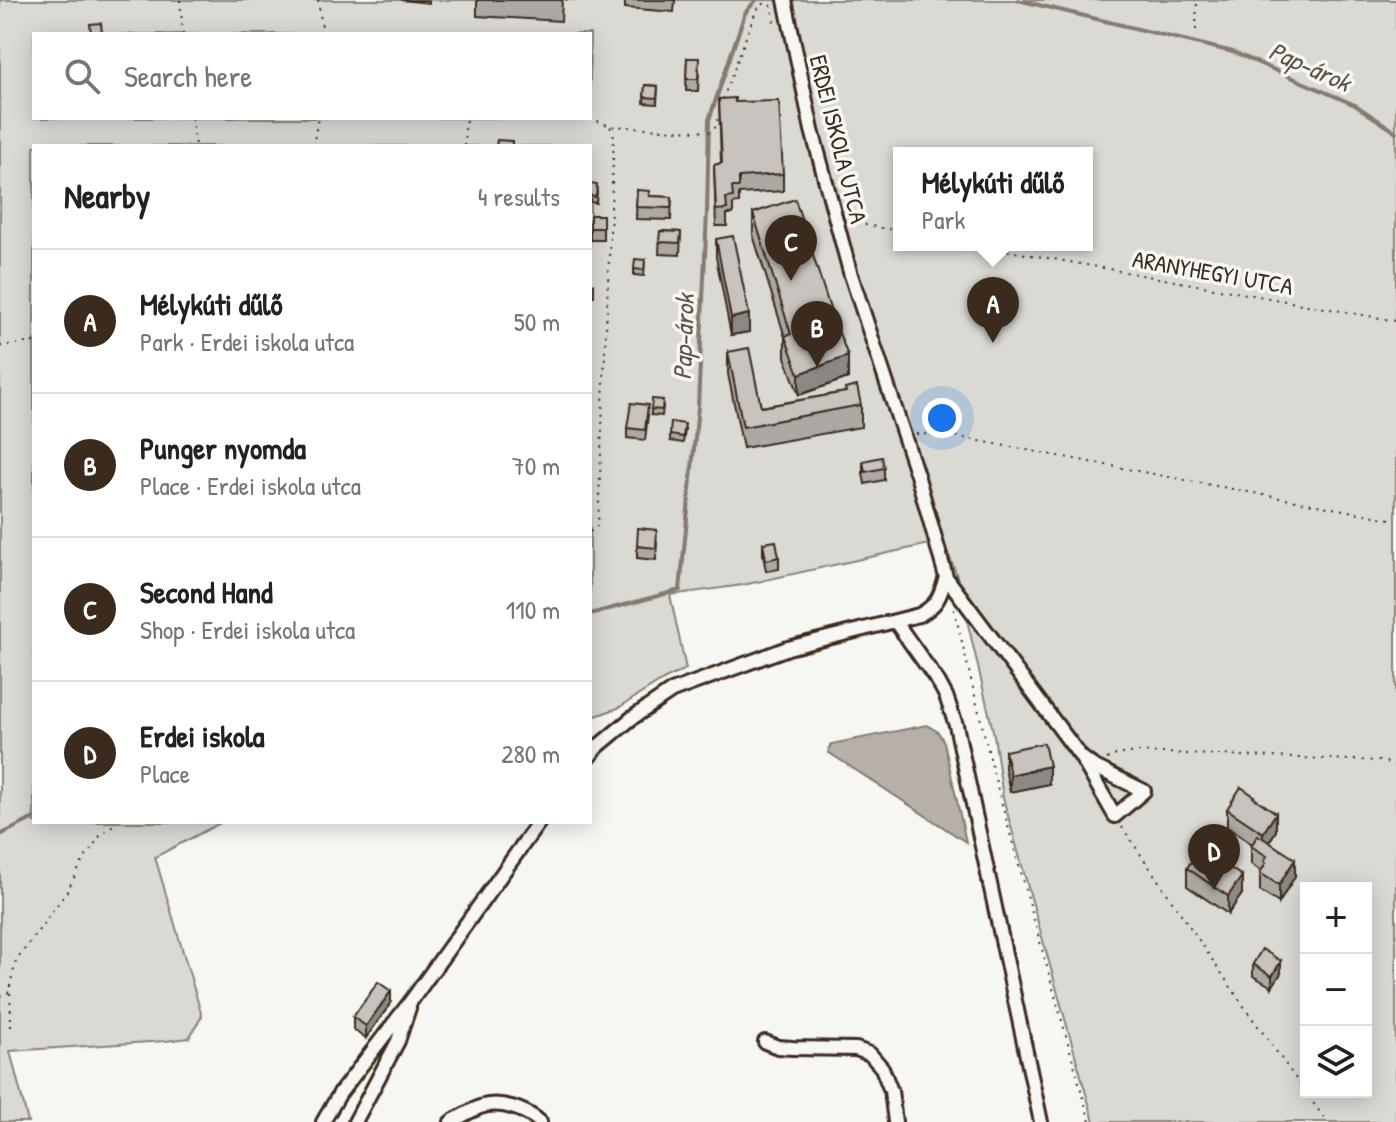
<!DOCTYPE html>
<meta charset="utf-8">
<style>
:root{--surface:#fff;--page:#f2f2f2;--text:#222;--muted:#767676;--line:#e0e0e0;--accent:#3b2a1e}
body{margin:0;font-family:"Patrick Hand",sans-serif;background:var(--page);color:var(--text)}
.controls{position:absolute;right:24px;bottom:24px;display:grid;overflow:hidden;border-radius:0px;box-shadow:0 4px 20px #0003}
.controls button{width:72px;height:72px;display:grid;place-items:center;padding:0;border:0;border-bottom:2px solid var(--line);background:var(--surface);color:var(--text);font:40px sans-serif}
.you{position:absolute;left:942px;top:418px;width:28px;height:28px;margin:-20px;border:6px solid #fff;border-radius:50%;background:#1a73e8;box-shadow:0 0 0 12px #1a73e833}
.badge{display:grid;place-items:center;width:52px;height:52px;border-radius:50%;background:var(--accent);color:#fff;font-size:26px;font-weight:700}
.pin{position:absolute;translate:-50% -66px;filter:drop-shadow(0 2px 4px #0008)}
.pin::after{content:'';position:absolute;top:42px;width:28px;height:24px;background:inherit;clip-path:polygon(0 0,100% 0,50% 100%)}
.popup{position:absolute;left:893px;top:147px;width:200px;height:104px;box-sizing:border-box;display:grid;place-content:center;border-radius:0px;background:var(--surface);filter:drop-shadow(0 2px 6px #0005);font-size:26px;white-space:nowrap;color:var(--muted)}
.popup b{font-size:30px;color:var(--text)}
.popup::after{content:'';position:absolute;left:50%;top:100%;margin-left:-16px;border:16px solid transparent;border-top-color:var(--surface)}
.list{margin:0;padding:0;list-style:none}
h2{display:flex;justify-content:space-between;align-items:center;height:104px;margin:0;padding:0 32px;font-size:34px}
h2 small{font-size:26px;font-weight:400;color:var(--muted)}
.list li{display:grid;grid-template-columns:52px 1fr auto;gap:24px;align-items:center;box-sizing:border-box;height:144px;padding:0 32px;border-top:2px solid var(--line)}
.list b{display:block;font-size:30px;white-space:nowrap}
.list p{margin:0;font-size:26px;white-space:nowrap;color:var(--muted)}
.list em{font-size:26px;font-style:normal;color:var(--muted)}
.icon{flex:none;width:44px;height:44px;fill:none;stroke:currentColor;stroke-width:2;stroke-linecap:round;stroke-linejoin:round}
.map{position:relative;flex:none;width:1396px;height:1122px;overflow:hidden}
.search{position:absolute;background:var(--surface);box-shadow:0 4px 20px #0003;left:32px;top:32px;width:560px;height:88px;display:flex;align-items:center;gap:20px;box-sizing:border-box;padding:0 28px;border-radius:0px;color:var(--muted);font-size:30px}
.panel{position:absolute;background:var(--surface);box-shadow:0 4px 20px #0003;left:32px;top:144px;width:560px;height:680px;border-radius:0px}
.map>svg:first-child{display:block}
</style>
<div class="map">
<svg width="1396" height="1122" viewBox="0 0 1396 1122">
<rect width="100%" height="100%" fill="#f6f6f2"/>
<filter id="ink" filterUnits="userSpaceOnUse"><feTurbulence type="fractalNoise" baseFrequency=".0125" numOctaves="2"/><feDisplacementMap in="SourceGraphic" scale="16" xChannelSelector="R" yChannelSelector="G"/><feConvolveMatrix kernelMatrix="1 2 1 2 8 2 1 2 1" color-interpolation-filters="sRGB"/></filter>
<g filter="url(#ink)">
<!-- green -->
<path fill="#dad9d3" stroke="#8a8278" stroke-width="2" fill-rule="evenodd" d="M0 0H1396V1122H1094L1003 798 994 735 956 573 943 541 743 585 670 595 686 669 663 680 618 708 590 718V146H34V822H222L155 857 202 1016 189 1038 165 1041 10 1051 28 1122H0ZM34 34H590V118H34ZM899 153H1087V245H899ZM1306 888H1366V1092H1306Z"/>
<!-- water -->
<path fill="#b6b0a9" stroke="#857a71" stroke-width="2" d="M927 725 938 732 944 742 966 842 828 752 831 744Z"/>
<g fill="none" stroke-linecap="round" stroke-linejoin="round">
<!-- stream -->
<path stroke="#857a71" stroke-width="4" d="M1018 0 1233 52 1355 105 1396 132
M590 614 680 590 698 407 707 212 709 120 745 13 756 0
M0 835 34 818"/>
<defs>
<path id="minor" d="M785 0 812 130 850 272 918 478 946 577 1081 757 1115 816 1144 791 1093 766 1081 757
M895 621 939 683 946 696 956 725 1041 1122
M590 756 596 748 632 718 672 691 788 648 919 615C938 605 940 596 946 577
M765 1042 778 1047 793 1048 856 1049 870 1054 882 1068 891 1091 895 1122
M323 1122 340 1093 411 1001 539 822
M355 1122 398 1041 409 1008
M451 1122C460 1117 470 1111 480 1107 499 1100 525 1109 540 1122"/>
</defs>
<!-- minor casing -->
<use href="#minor" stroke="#3b2a1e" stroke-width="18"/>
<!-- path -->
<path stroke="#3b2a1e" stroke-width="2" stroke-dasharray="2 6" stroke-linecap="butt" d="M180 0 183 34
M318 0 323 34
M1196 30 1197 0
M723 99 754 16 760 5 767 3 772 6 774 22 777 23
M1396 109V108
M192 118 195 146
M590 118 610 126 712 132 716 126 719 113
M313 146 318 118
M464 146 466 118
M849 222 899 231
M976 245 1396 321
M0 346 34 342
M916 434 948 435 1396 520
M590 532 598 525 614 136 610 126
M954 609 996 783 1090 1122
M590 713 594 712
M1107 759 1116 755 1136 752 1381 761 1396 765
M1122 827 1245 1008 1327 1122
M0 996 10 992
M11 1027 10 985 16 961 66 893 83 861 100 836 117 822"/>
<!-- minor -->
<use href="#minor" stroke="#f6f6f2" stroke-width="12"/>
</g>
<!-- wall -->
<path fill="#aca8a3" stroke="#3b2a1e" stroke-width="2" d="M401 0H429V3Z
M477 0H562L561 21 477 16Z
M625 0H675L674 12 625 8Z
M687 58 699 70 698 91H686Z
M645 85 658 86 657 104 644 103Z
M719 99 735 102 783 174V191L739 194V203L733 204V214H727V226H716L714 165 721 163Z
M590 184 597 191 596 203 590 202Z
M637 190 649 196 672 197 671 220 636 219Z
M753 213 833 318 848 378 799 395 785 357V337L753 235Z
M590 215H603V240H590Z
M660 231 681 232 680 255 659 254Z
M716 239 749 332 731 335 716 257Z
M645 260 644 276 634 275V269Z
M728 352 761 407 845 392 861 405V427L743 448 728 374Z
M663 406 662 416 651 415V409Z
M648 415 645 440 627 438V428Z
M685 430 683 443 670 441V435Z
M863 461 884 468V480L865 484 863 473Z
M657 542 656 560 637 558V546Z
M763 543 779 557V569L766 571 763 555Z
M1005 751 1049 784 1010 792 1005 769Z
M1254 798 1276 831 1269 842 1295 876 1279 903 1260 891V873L1261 871 1251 864V846L1252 844 1227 827V809Z
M1187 868 1242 894 1228 914 1187 886Z
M1253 964 1281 973 1272 987 1253 976Z
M391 1003 366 1038 353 1029V1017Z"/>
<!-- shaded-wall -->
<path fill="#8c8885" stroke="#3b2a1e" stroke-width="2" d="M749 314V332L731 335V318Z
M848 356V378L799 395V374Z
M1049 766V784L1010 792V775Z
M1276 813V831L1263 851V833Z
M1295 859V876L1279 903V885Z
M1242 876V894L1228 914V896Z
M1281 961V973L1272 987V976Z
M391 991V1003L366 1038V1026Z"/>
<!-- building -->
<path fill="#c8c3be" stroke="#3b2a1e" stroke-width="2" d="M101 23 102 34H91L90 24Z
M687 58H699L698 79H686Z
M645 85 658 86 657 98 644 97Z
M735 98V102L779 101 783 174 739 177V187H732L733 197 726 198 727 209 716 210 714 165 722 163 719 99Z
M497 140 512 141V146H496Z
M590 184 597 185 596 197 590 196Z
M637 190 650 191 649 196 672 197 671 208 636 207Z
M795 199 833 318 848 356 799 374 785 336 791 334 753 213Z
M590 215H603V228H590Z
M660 231 681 232 680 243 659 242Z
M733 236 749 314 731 318 716 239Z
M635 259 645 260 644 270 634 269Z
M590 284H594V296H590Z
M749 348 761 407 846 392 845 389 857 386 861 405 743 427 728 352Z
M652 399 663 400 662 410 651 409Z
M631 403 648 405 645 430 627 428Z
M671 422 685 424 683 437 670 435Z
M882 457 884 468 865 472 863 461Z
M638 528 657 530 656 548 637 546Z
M776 541 779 557 766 560 763 543Z
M1044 743 1049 766 1010 775 1005 751Z
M1241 787 1254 796 1253 797 1276 813 1263 833 1227 809Z
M1258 835 1295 859 1279 885 1260 873 1266 863 1264 861 1267 856 1251 846Z
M1200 848 1242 876 1228 896 1187 868Z
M1262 949 1281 961 1272 976 1253 964Z
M378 982 391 991 366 1026 353 1017Z"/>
</g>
<g text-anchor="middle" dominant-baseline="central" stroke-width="7" stroke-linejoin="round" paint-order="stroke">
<!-- street labels -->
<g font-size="24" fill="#3b2a1e" stroke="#f6f6f2">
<text transform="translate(839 139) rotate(76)">ERDEI ISKOLA UTCA</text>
<text transform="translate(1213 272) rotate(10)">ARANYHEGYI UTCA</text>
</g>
<!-- water labels -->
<g font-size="26" font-style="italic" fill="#605248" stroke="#f6f6f2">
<text transform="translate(1310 66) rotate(24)">Pap-árok</text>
<text transform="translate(683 337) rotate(-88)">Pap-árok</text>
</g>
</g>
</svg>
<div class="controls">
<button>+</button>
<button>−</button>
<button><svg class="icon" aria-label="layers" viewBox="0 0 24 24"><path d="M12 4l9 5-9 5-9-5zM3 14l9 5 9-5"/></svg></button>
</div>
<div class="you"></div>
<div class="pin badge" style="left:993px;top:343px">A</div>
<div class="popup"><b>Mélykúti dűlő</b>Park</div>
<div class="pin badge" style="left:817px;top:367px">B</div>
<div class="pin badge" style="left:791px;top:281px">C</div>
<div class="pin badge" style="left:1214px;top:890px">D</div>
<div class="search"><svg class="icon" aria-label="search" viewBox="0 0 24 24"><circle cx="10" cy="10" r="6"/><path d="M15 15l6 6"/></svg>Search here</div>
<section class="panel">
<h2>Nearby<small>4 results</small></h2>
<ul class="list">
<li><span class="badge">A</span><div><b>Mélykúti dűlő</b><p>Park · Erdei iskola utca</p></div><em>50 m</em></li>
<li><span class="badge">B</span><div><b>Punger nyomda</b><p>Place · Erdei iskola utca</p></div><em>70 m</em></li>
<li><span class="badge">C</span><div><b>Second Hand</b><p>Shop · Erdei iskola utca</p></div><em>110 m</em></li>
<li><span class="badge">D</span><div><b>Erdei iskola</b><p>Place</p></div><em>280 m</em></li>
</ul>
</section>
</div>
